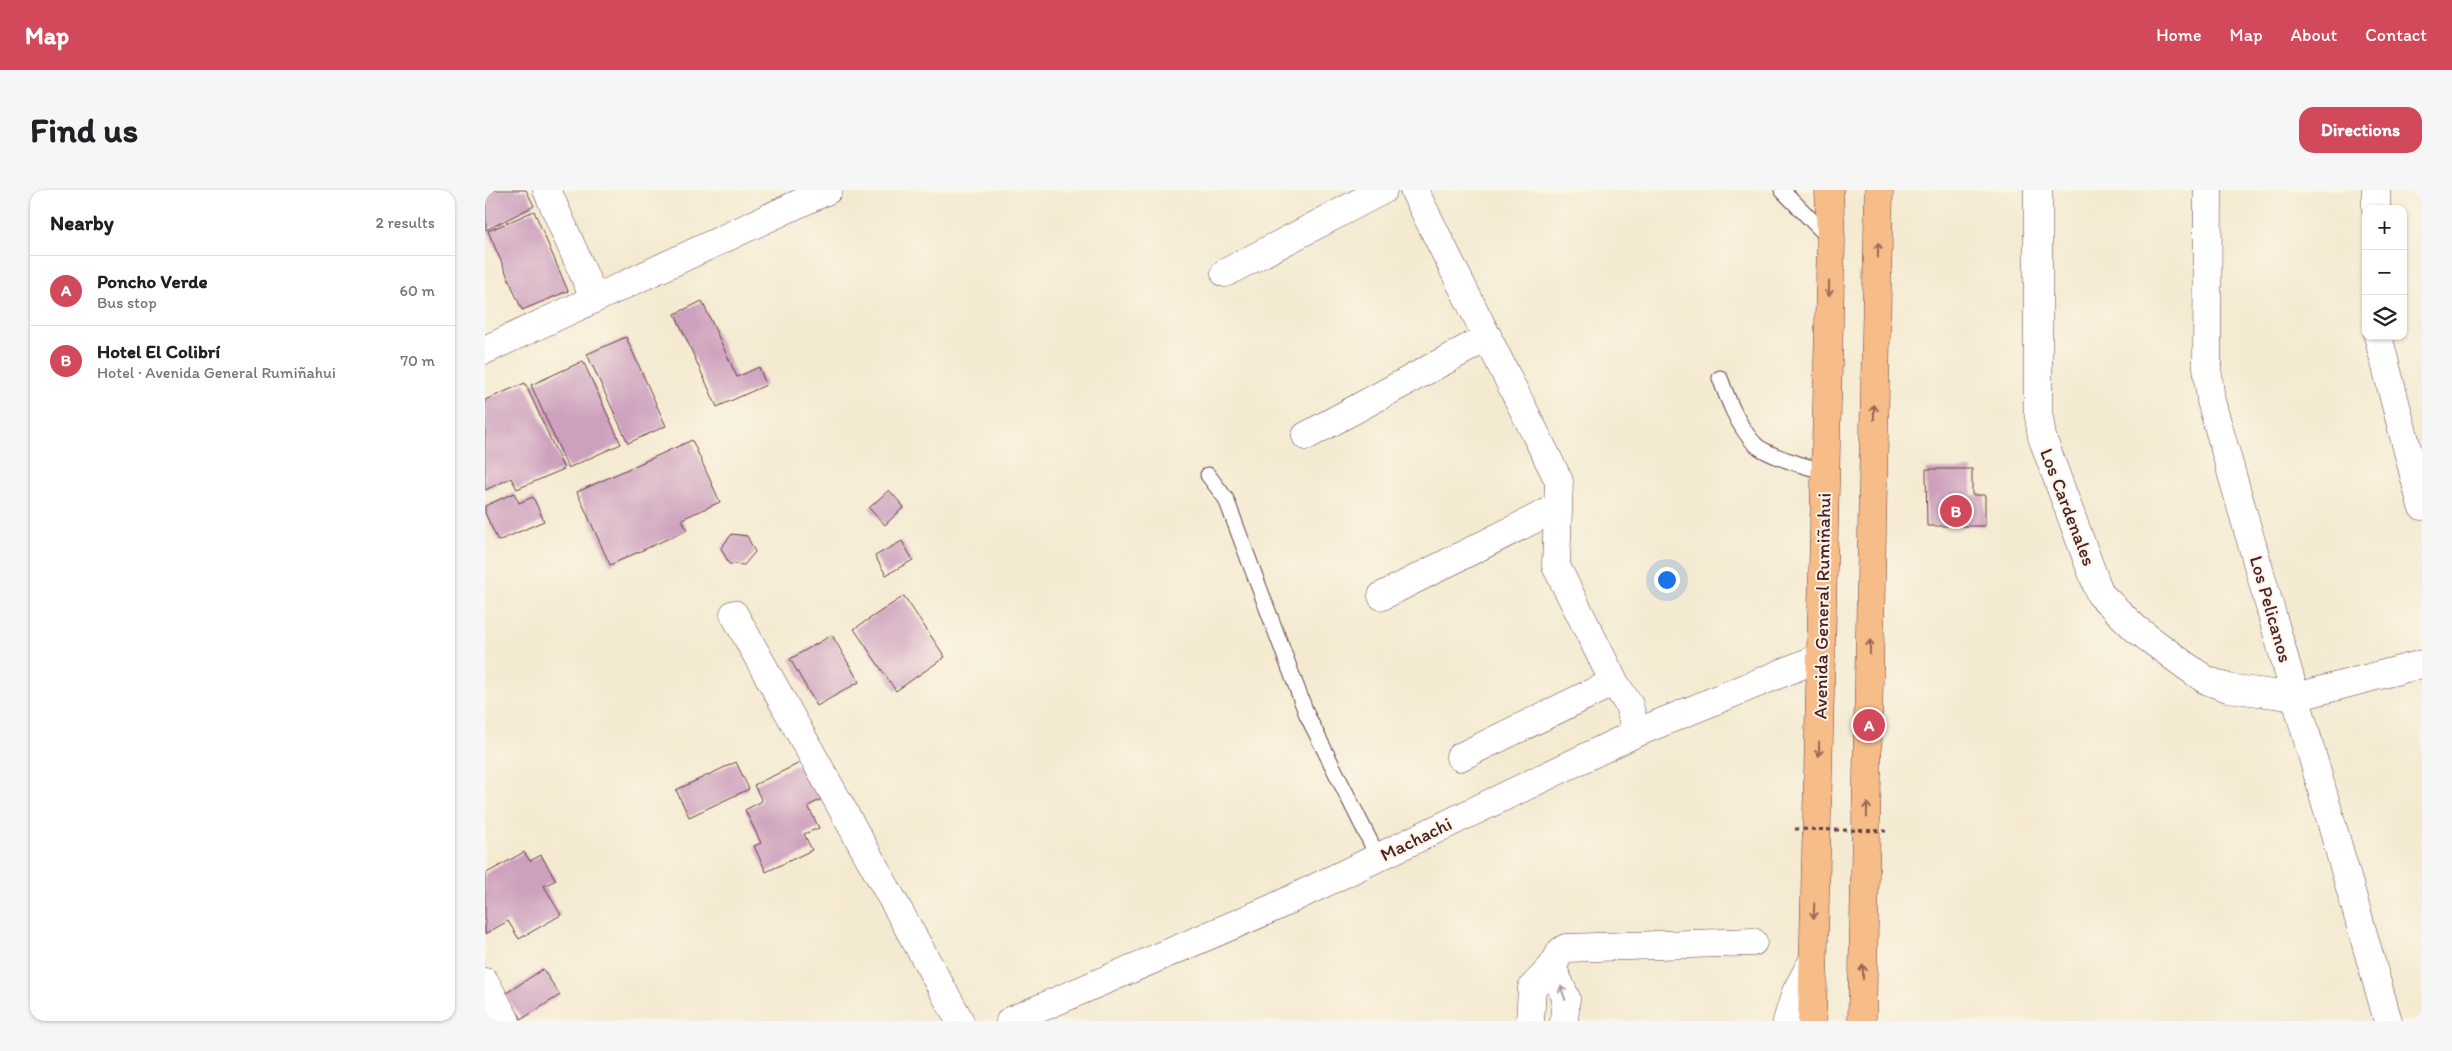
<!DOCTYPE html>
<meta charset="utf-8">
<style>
:root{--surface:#fff;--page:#f6f6f6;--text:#202124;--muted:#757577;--line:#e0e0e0;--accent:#d1495b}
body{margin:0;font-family:Itim,sans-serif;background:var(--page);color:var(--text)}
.controls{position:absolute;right:15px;top:15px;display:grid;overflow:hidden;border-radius:10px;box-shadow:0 1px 4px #0004}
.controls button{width:45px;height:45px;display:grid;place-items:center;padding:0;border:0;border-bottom:1px solid var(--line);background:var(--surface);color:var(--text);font:25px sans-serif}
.you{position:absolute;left:1181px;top:389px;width:18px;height:18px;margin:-12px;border:4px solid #fff;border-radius:50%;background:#1a73e8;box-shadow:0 0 0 8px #1a73e833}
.badge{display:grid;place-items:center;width:32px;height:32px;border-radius:50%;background:var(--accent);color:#fff;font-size:16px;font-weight:700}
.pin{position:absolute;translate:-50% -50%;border:2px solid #fff;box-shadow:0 1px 5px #0006}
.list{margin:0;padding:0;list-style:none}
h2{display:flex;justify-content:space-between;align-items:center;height:65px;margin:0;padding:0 20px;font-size:21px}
h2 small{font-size:16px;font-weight:400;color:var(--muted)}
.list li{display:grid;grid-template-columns:32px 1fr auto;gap:15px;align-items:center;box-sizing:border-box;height:70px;padding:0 20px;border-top:1px solid var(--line)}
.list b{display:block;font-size:19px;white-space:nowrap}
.list p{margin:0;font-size:16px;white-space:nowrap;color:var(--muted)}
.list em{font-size:16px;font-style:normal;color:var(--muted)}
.icon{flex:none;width:28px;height:28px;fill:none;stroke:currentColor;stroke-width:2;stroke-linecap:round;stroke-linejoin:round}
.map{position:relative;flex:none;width:1937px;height:831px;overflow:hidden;border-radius:15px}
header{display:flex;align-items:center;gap:30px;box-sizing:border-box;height:70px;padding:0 25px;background:var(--accent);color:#fff}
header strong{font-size:24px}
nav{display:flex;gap:28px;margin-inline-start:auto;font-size:18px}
.intro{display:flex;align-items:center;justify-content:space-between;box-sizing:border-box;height:120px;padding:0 30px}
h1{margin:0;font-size:35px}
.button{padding:12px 22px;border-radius:15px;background:var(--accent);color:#fff;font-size:18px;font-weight:700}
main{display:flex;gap:30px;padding:0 30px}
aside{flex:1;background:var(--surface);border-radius:15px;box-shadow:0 1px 4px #0004}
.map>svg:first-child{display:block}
</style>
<header>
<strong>Map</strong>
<nav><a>Home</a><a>Map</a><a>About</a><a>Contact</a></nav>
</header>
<div class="intro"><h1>Find us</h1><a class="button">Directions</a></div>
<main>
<aside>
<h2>Nearby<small>2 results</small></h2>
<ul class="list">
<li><span class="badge">A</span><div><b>Poncho Verde</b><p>Bus stop</p></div><em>60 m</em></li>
<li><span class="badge">B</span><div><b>Hotel El Colibrí</b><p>Hotel · Avenida General Rumiñahui</p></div><em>70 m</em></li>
</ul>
</aside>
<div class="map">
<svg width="1937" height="831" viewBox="0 0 1937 831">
<rect width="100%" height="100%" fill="#fcf5e5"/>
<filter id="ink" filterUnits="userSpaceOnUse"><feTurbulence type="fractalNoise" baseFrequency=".02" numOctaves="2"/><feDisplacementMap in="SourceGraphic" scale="10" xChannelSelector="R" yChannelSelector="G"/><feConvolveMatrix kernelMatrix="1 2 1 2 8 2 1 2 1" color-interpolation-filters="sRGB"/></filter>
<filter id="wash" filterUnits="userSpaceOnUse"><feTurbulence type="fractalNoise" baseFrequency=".0096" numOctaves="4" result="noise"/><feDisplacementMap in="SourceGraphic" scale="20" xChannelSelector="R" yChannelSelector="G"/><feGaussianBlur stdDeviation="1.12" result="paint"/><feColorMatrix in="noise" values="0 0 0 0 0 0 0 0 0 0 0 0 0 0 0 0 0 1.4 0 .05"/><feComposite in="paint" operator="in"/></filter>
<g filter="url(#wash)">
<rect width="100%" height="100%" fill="#f4ead1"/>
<g id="blocks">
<!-- building -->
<path fill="#cda0be" d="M0 0H41L49 16 1 40Z
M49 21 83 101 37 120 3 41Z
M217 111 252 187 274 177 281 195 232 217 190 124Z
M141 147 181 236 143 253 102 164Z
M98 171 136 254 83 278 46 195Z
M40 193 79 279 32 299 26 288 0 300V210Z
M207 250 235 312 197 329 202 340 125 375 92 302Z
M1441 279H1487V305H1500V336H1442Z
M404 300 419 317 400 335 384 318Z
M29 303 34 313 48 307 59 331 13 351 0 323V316Z
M247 344 262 346 270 362 259 375 244 374 236 358Z
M417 351 428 370 401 385 390 366Z
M419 406 460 467 411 501 369 439Z
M347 445 374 492 332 516 305 469Z
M319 571 337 609 323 616 334 638 319 644 327 660 281 682 269 656 276 653 260 620 277 611 269 595Z
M251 572 264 599 204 627 191 600Z
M39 662 45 671 56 665 71 690 59 696 76 725 34 749 23 731 0 744V684Z
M58 779 75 805 37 829 20 804Z"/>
</g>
</g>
<g filter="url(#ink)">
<use href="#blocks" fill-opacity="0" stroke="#643d44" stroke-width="1"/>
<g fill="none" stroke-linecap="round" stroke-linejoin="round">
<defs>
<path id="lane" d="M1297 0 1346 50
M1235 188C1243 210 1253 236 1269 253 1279 265 1325 278 1340 281
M723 285 741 309 822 525 893 667"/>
<path id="street" d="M62 0 109 108
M929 0 1074 291 1071 376 1129 492 1144 515 1151 543
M1553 0V221L1557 247 1615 404 1651 439 1701 476 1721 490 1743 498 1811 507 1937 474
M1723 0 1722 177 1726 211 1903 831
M1891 19V0
M740 83 898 0
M1893 146 1937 316
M0 160 343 0
M821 246 1003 147
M897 406 1073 317
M249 424 475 831
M975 567 1129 492
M1067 777 1081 808 1079 831
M0 792 21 831
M525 831 788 718 1151 543 1336 467
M1045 831 1047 798 1067 777 1076 761 1081 758 1268 752
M1302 831 1311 802 1328 770"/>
<path id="highway" d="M1327 831 1346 50 1344 0
M1377 831 1394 0"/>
</defs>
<!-- lane casing -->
<use href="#lane" stroke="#643d44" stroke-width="17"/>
<!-- street casing -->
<use href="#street" stroke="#643d44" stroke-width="29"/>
<!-- highway casing -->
<use href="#highway" stroke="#643d44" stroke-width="29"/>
<!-- lane -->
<use href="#lane" stroke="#fff" stroke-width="15"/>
<!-- street -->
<use href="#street" stroke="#fff" stroke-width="28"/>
<!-- highway -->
<use href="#highway" stroke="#f7bd88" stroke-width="28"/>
<!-- path-bridge -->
<path stroke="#643d44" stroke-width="3" stroke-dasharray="4 4" stroke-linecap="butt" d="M1310 639 1401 641"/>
</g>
<!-- one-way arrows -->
<defs><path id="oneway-shaft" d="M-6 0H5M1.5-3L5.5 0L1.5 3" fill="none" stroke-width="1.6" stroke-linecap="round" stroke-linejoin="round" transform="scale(1.25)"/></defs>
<g stroke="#986655">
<use href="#oneway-shaft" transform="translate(1393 60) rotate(-89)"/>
<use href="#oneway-shaft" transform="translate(1344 99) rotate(91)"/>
<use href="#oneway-shaft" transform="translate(1389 222) rotate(-89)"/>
<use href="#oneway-shaft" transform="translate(1385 457) rotate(-89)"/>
<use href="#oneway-shaft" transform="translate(1334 559) rotate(91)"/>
<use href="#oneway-shaft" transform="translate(1382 620) rotate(-89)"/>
<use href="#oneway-shaft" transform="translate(1329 721) rotate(92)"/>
<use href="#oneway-shaft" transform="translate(1378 782) rotate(-89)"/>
</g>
<use stroke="#ae9aa0" href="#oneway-shaft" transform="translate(1078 803) rotate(-109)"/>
</g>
<g text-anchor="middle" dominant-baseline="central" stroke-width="4" stroke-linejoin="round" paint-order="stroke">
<!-- street labels -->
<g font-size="19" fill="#4a1f2b" stroke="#fcf5e5">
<text transform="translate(1583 317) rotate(69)">Los Cardenales</text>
<text transform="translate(1337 416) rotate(-89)">Avenida General Rumiñahui</text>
<text transform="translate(1786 419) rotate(74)">Los Pelicanos</text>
<text transform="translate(931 649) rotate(-26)">Machachi</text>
</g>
</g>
</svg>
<div class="controls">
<button>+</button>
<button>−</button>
<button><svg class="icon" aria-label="layers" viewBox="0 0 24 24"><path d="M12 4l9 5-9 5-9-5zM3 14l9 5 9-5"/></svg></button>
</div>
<div class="you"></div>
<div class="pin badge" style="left:1384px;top:535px">A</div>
<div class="pin badge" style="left:1471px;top:321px">B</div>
</div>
</main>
